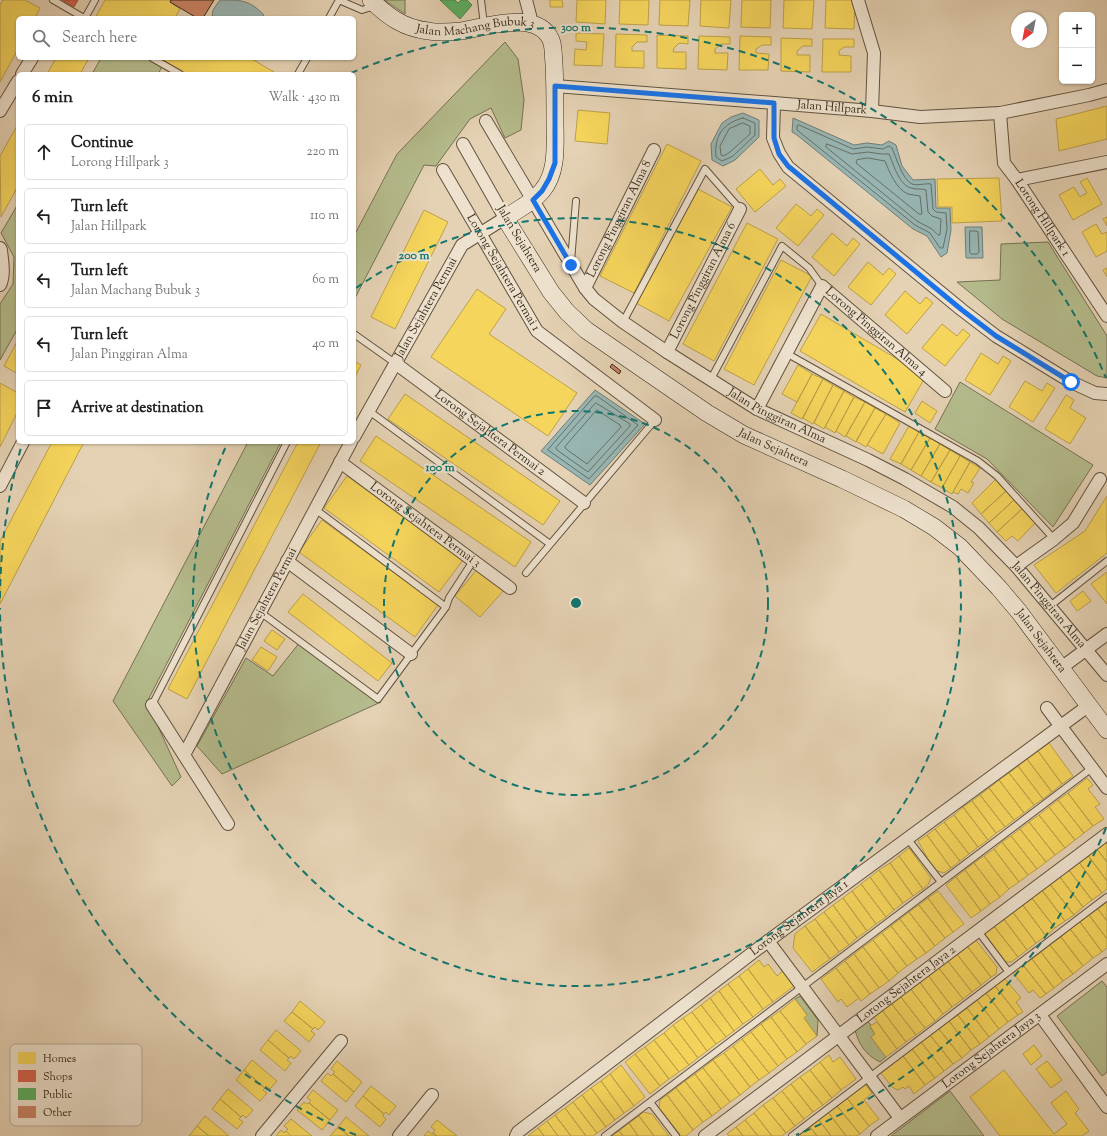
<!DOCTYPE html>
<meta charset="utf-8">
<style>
:root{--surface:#fff;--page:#f6f6f6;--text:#202124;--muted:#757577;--line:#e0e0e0}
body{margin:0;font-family:"Sorts Mill Goudy",serif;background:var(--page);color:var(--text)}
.controls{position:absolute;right:12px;top:12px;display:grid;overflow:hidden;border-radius:6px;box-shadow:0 1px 3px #0004}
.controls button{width:36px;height:36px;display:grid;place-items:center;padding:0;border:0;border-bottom:1px solid var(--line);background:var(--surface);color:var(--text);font:20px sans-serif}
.compass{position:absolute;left:1011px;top:12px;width:36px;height:36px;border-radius:50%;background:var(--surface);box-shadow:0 1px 3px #0004;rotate:212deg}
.stop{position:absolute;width:12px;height:12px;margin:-9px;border:3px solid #1a73e8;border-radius:50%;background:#fff}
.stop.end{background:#1a73e8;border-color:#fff;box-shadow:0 1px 4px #0008}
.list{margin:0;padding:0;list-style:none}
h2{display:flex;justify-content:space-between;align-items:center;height:52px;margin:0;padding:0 16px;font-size:17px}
h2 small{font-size:13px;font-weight:400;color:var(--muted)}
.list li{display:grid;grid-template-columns:26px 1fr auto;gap:12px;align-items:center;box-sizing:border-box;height:56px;margin:0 8px 8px;padding:0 8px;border:1px solid var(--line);border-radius:6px}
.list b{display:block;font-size:15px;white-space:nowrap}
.list p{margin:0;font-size:13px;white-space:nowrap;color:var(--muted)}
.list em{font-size:13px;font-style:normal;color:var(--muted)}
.icon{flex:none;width:22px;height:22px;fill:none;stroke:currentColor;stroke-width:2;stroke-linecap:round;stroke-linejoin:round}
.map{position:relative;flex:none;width:1107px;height:1136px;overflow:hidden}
.search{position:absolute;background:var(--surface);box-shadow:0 1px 3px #0004;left:16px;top:16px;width:340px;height:44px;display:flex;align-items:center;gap:10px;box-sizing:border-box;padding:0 14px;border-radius:6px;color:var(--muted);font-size:15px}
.panel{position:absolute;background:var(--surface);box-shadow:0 1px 3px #0004;left:16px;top:72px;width:340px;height:372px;border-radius:6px}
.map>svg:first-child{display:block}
</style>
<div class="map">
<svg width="1107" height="1136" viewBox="0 0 1107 1136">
<rect width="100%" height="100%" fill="#e5d2b4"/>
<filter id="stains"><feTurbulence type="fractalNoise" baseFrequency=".005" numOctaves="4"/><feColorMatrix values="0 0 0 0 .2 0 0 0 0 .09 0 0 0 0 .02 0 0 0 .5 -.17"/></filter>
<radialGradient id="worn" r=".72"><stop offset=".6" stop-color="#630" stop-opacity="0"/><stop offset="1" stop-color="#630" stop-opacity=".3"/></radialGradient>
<!-- green -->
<path fill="#b5bc8d" stroke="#757253" d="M384 0H405V14Z
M505 42 518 59 524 100 521 130 505 138 491 108 470 119 436 166 424 165 354 300V236L397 154Z
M101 58H146L162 67 158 74H92Z
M18 204V328L0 360V304L13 284 14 257 1 233Z
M1048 242 1107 336V378L1097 376 1002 319 957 282 1000 280 1001 244Z
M960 382 1093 465 1053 527 987 459 935 429Z
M248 442H281L147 702 181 777 172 786 113 701Z
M300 642 381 702 222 774 197 746 246 658 273 676Z
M1102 981 1107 987V1072L1102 1076 1057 1016Z
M800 996 818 1020 817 1036 804 1018 807 1015 795 999Z
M867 1021 871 1025 870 1027 875 1034 871 1037 886 1057 880 1062C866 1055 859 1045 855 1030Z
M950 1091 984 1136H891Z"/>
<!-- water -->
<path fill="#98b6b4" stroke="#707e76" d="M220 0C243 0 249 0 264 15L262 18H212L213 10Z
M743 113 759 120V137L735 160 723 166 712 160 711 144 722 123 731 117Z
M793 118 854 145 867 143 882 145 889 141 896 145 902 166 913 180 935 179 936 208H950L951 230 947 253 941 257 927 236 913 229 797 135 792 132Z
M965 227H982L983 258H966Z
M595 390 645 424 590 485 541 451Z"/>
<!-- homes -->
<path fill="#f6d55c" stroke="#bca148" d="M3 0H25L40 8 35 18H18V49L0 82V5Z
M105 0H171L170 2 180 9 176 16 180 18H95Z
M550 0H562L563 7H550Z
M577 0H606L605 24 576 22Z
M620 0H649L648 25 619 24Z
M660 0H690L688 26 659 25Z
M701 0H731L729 28 700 26Z
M742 0H771L770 28 741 27Z
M784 0H814L812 29 783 28Z
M826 0H855L854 29 825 28Z
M576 33 604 34 602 66 574 65 575 49 586 50 587 42 576 41Z
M616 34 647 35V42H637L632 47V51H644V68L615 67Z
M657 35 688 36V44L679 43 674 48 673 52H686V69L657 68Z
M699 36 730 37V44H721L715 49V53H728L727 70 698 69Z
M740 36 771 37V45H762L756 49V53L769 54 768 70H739Z
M781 38 812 39V46H803L797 51V55H810V72L781 71Z
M823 39H854V47H844L839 51V55L851 56V72H822Z
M56 58H89L80 74H47Z
M159 58H250L274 72 272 74H187Z
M1107 106V139L1059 151 1056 119Z
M578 110 610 113 607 144 575 141Z
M18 124V186L1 217 0 156Z
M667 144 701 161 634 293 600 276Z
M760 169 773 185 780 179 786 186 755 212 736 189Z
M999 178 1002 221 952 223V207H938L937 179Z
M1087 178 1102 204 1073 220 1059 195 1074 187 1080 197 1087 193 1080 182Z
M698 189 732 207 669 321 636 303Z
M796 204 811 216 817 209 824 215 798 246 776 228Z
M424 210 448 222 395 329 371 317Z
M1107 217V226L1103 219Z
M747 223 778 239 714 361 683 344Z
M1096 224 1102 234 1107 232V251L1096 257 1082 232Z
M832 233 847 246 853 238 860 244 834 276 812 257Z
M781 260 812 276 754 385 724 369Z
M868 262 883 275 889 268 896 274 871 305 848 287Z
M1107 268V277L1103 270Z
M477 289 506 309 489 334 577 393 548 436 431 357Z
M905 291 920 304 926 297 933 303 907 334 885 315Z
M821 314 926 376 905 412 800 351Z
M942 324 957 336 963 329 970 335 945 366 922 348Z
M18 340V374L4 366Z
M981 353 998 364 1003 356 1011 361 990 395 965 380Z
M354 361 361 365 354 379Z
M798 365 812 374 797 402 782 394Z
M812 374 823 379 802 419 791 413Z
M823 379 833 385 813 424 803 418Z
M1025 381 1042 391 1047 383 1055 388 1033 422 1009 407Z
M0 383 18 393V411L0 447Z
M833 385 844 391 824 429 814 423Z
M844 391 854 397 835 433 825 427Z
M405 394 560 501 543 525 388 419Z
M1066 395 1074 400 1070 408 1086 418 1070 444 1045 429Z
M854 397 865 402 845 437 836 431Z
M922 401 937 411 930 423 915 413Z
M865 402 875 408 856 442 846 436Z
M875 408 886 414 866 447 856 441Z
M886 414 900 423 883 454 867 445Z
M909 426 919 432 901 464 890 459Z
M919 432 930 438 911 470 901 464Z
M376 436 531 542 515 567 360 461Z
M930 438 940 444 921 476 911 470Z
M52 442H84L0 604V541Z
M298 442H321L187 699 168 689Z
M940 444 950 450 931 482 921 476Z
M950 450 960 456 942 488 931 482Z
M960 456 970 462 952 494 942 488Z
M970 462 980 468 971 482 974 483 968 493 961 489 958 494 953 492Z
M347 476 463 560 439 592 324 508Z
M996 479 1007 490 981 514 972 503Z
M1007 490 1015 499 989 523 981 514Z
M1107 496V553L1056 593 1034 565 1085 531Z
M1015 499 1023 508 997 532 989 523Z
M1023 508 1036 522 1018 541 1012 536 1006 541 997 532Z
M322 520 438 605 415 637 299 552Z
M478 568 504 590 480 617 455 596Z
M1107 572V604L1091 584Z
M1083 591 1091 601 1077 611 1070 601Z
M303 594 392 663 378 681 288 612Z
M272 630 285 639 277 650 264 641Z
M261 647 277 657 268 671 252 660Z
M1049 743 1073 776 1062 784 1038 751Z
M1038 751 1062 784 1052 792 1027 759Z
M1027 759 1052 792 1043 799 1018 766Z
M1018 766 1043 799 1034 805 1009 773Z
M1009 773 1034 805 1024 813 999 780Z
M1087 778 1093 785 1088 789 1100 804 1095 807 1104 819 1093 826 1068 793Z
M999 780 1024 813 1014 820 989 788Z
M989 788 1014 820 1005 827 980 795Z
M1068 793 1093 826 1084 833 1058 800Z
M980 795 1005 827 996 833 972 801Z
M1058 800 1084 833 1075 840 1049 807Z
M972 801 996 833 988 840 963 807Z
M963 807 988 840 978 847 954 815Z
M1049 807 1075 840 1065 848 1039 815Z
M954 815 978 847 969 854 944 822Z
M1039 815 1065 848 1055 855 1029 822Z
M944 822 969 854 960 861 935 829Z
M1029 822 1055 855 1046 862 1020 829Z
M935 829 960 861 951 868 927 835Z
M1020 829 1046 862 1037 869 1011 836Z
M927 835 951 868 944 873 934 870 918 841Z
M1011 836 1037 869 1028 875 1002 842Z
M1105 841 1107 844V862L1096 848Z
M1002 842 1028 875 1019 882 994 849Z
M909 848 931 878 928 885 923 889 899 856Z
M1096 848 1107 862V881L1087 854Z
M994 849 1019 882 1009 889 984 856Z
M1087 854 1107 881V889L1102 893 1078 861Z
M899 856 923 889 913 896 890 863Z
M984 856 1009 889 1000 897 974 863Z
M1078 861 1102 893 1092 900 1068 869Z
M890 863 913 896 903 903 879 870Z
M974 863 1000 897 990 904 965 870Z
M1068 869 1092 900 1083 907 1059 876Z
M879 870 903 903 894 910 870 877Z
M965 870 990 904 981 911 956 877Z
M1059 876 1083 907 1074 915 1049 883Z
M870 877 894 910 886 917 861 884Z
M956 877 981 911 971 918 946 885Z
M1049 883 1074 915 1065 921 1041 889Z
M861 884 886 917 876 924 852 891Z
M1041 889 1065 921 1055 928 1031 897Z
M852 891 876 924 867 931 843 898Z
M938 891 964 924 953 932 928 898Z
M1031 897 1055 928 1046 936 1022 904Z
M843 898 867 931 857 938 833 905Z
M928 898 953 932 945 938 919 905Z
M1107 902V921L1098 909Z
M1022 904 1046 936 1036 943 1012 911Z
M833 905 857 938 849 945 824 912Z
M919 905 945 938 935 946 909 912Z
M1098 909 1107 921V939L1089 915Z
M1012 911 1036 943 1027 950 1003 918Z
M824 912 849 945 839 952 815 919Z
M909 912 935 946 926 953 900 919Z
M1089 915 1107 939V948L1102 952 1080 922Z
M1003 918 1027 950 1018 957 993 925Z
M815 919 839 952 830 959 805 926Z
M900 919 926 953 917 959 891 926Z
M1080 922 1102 952 1093 958 1070 929Z
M993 925 1018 957 1011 962H1005L983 933Z
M805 926 830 959 812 972 793 948 795 934Z
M891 926 917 959 907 966 882 933Z
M1070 929 1093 958 1083 966 1061 937Z
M882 933 907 966 898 973 873 940Z
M1061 937 1083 966 1073 974 1050 945Z
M975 939 997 967 996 974 991 977 967 946Z
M873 940 898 973 889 981 863 947Z
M1050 945 1073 974 1063 981 1041 952Z
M967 946 991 977 981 985 956 953Z
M863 947 889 981 879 988 854 954Z
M1041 952 1063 981 1054 988 1032 959Z
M956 953 981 985 972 992 947 960Z
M854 954 879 988 870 994 845 961Z
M1032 959 1054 988 1046 994 1023 965Z
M759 960 764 967 768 964 777 976 783 971 794 986 773 1002 748 969Z
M947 960 972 992 963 999 938 967Z
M845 961 870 994 861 1001 836 968Z
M1023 965 1046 994 1040 998 1033 990 1029 993 1013 973Z
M938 967 963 999 952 1007 928 975Z
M836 968 859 998 847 1007 841 999 838 1002 821 979Z
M748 969 773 1002 763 1009 739 976Z
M928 975 952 1007 943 1014 919 981Z
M739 976 763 1009 753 1017 728 984Z
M1005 979 1021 998 1016 1002 1023 1012 1018 1015 995 986Z
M919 981 943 1014 935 1021 910 988Z
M728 984 753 1017 743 1024 719 991Z
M995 986 1018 1015 1008 1022 986 993Z
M910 988 935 1021 925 1028 900 996Z
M719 991 743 1024 734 1031 710 998Z
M986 993 1008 1022 999 1029 977 1000Z
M900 996 925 1028 916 1035 891 1003Z
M710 998 734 1031 726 1037 701 1005Z
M795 999 807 1015 804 1018 817 1036 806 1044 780 1011Z
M977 1000 999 1029 989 1037 967 1008Z
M300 1001 325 1022 318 1030 315 1027 313 1029 292 1012Z
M891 1003 916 1035 906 1042 882 1010Z
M701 1005 726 1037 716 1044 692 1012Z
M967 1008 989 1037 980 1044 958 1015Z
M882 1010 906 1042 897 1049 873 1016Z
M780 1011 806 1044 797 1052 771 1017Z
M292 1012 313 1029 311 1031 315 1034 309 1042 284 1021Z
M692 1012 716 1044 707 1051 683 1018Z
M958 1015 980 1044 971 1050 949 1021Z
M771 1017 797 1052 787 1059 761 1024Z
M683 1018 707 1051 698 1058 673 1025Z
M949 1021 971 1050 962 1058 939 1029Z
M877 1022 897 1049 886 1057 871 1037 875 1034 870 1026Z
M761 1024 787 1059 778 1066 751 1032Z
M673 1025 698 1058 689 1065 664 1033Z
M939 1029 962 1058 953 1064 930 1035Z
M276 1030 301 1051 294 1059 291 1056 289 1058 268 1040Z
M751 1032 778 1066 769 1073 742 1039Z
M664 1033 689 1065 679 1072 654 1040Z
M930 1035 953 1064 944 1071 921 1042Z
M742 1039 769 1073 759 1080 733 1046Z
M268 1040 289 1058 287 1060 291 1063 285 1071 260 1050Z
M654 1040 679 1072 669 1079 645 1047Z
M921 1042 944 1071 935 1078 912 1049Z
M1034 1045 1042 1056 1031 1065 1023 1054Z
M733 1046 759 1080 750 1087 724 1053Z
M645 1047 669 1079 660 1086 635 1054Z
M912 1049 935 1078 925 1085 903 1056Z
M724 1053 750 1087 740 1095 713 1060Z
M635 1054 660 1086 650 1094 625 1062Z
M829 1055 833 1062 840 1057 856 1079 841 1090 820 1062Z
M903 1056 925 1085 914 1094 909 1086 905 1089 903 1087 898 1090 892 1087 881 1073Z
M252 1060 277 1081 270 1089 266 1086 265 1088 244 1070Z
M713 1060 740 1095 730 1102 703 1068Z
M337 1061 362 1082 354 1092 333 1074 335 1072 331 1069Z
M1047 1061 1062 1080 1051 1088 1036 1069Z
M820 1062 841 1090 832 1098 810 1070Z
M621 1065 645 1097 634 1106 610 1074Z
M703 1068 730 1102 721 1109 695 1074Z
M244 1070 265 1088 263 1090 267 1093 260 1101 236 1080Z
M810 1070 832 1098 823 1105 800 1077Z
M1004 1070 1054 1134 1067 1124 1051 1103 1066 1091 1079 1109 1075 1113 1089 1131 1082 1136H1000L970 1097Z
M328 1073 331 1076 333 1074 354 1092 346 1102 321 1081Z
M610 1074 634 1106 624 1113 601 1081Z
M695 1074 721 1109 712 1116 685 1081Z
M800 1077 823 1105 813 1112 791 1084Z
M601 1081 624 1113 615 1120 591 1088Z
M685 1081 712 1116 703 1122 676 1088Z
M791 1084 813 1112 804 1119 782 1091Z
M865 1084 872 1093 864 1100 879 1119 869 1126 847 1098Z
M371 1086 396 1106 389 1115 386 1112 384 1114 363 1096Z
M591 1088 615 1120 606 1127 582 1095Z
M676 1088 703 1122 693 1130 667 1095Z
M228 1089 253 1110 246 1118 243 1115 241 1117 220 1099Z
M313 1090 338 1110 330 1120 309 1103 311 1100 307 1098Z
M782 1091 804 1119 795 1126 773 1098Z
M582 1095 606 1127 597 1133 573 1102Z
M667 1095 693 1130 686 1136H681L659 1108 660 1100Z
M363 1096 384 1114 383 1116 386 1119 380 1127 355 1106Z
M773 1098 795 1126 786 1133 763 1105Z
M847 1098 869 1126 860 1134 837 1106Z
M220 1099 241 1117 239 1119 243 1122 237 1129 212 1109Z
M304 1102 307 1104 309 1103 330 1120 322 1130 297 1110Z
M573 1102 597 1133 593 1136H586L565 1108Z
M763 1105 786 1133 782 1136H772L754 1113Z
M837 1106 860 1134 857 1136H846L828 1112Z
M565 1108 586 1136H571L555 1115Z
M643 1112 652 1114 669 1136H654L639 1116Z
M828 1112 846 1136H831L819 1120Z
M754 1113 772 1136H758L745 1120Z
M555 1115 571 1136H558L547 1121Z
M205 1116 229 1136H209L197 1126Z
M639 1116 654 1136H638L629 1123Z
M346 1117 369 1136H349L338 1127Z
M291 1119 312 1136H291L286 1131 288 1129 284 1126Z
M437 1120 457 1136H437L433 1133 435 1130 431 1127Z
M745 1120 758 1136H743L736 1127Z
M819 1120 831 1136H817L810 1127Z
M547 1121 558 1136H544L538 1128Z
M629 1123 638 1136H623L619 1131Z
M197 1126 209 1136H189Z
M338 1127 349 1136H330Z
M736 1127 743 1136H729L727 1134Z
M810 1127 817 1136H801L800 1134Z
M538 1128 544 1136H528Z
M281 1130 284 1133 286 1131 291 1136H276Z
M428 1131 432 1134 433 1133 437 1136H424Z
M619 1131 623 1136H612Z"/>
<!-- shops -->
<path fill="#d6604d" stroke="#a6503d" d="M62 0H78L74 7Z"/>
<!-- public -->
<path fill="#5aae61" stroke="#4f864b" d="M440 0H455L458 3 461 0H467L472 5 460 19Z"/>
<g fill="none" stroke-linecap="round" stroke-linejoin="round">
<!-- shore -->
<path stroke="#667066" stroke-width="1" d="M743 118 755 123V135L733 156 722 161 716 157C714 136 723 123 743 118Z
M743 123 750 126V134L730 152 724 156 721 155 720 146 729 129Z
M799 125 853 149 867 147 883 149 889 146 892 148C896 157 902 179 912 184 917 186 926 183 931 184L933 209 936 212 946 213 947 229 943 248H940L930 233 915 225 797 130V126Z
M827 144 852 154 868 152 881 154H889C893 163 899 185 911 188 916 190 922 188 926 190L928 212 932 216 941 219 940 235H938L932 229 917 221 826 147Z
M868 158 885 161C889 171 896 189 908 194 912 195 916 195 920 196L922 214H919L856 163 857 160Z
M970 231H976L978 232 979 252 977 254H971L970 253Z
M595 396H597L638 425 589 479 548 450Z
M596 403 630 424V426L588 472 557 450 556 448Z
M597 410 620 425 621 427 587 464 566 449 565 447Z"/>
</g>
<!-- building -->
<path fill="#cb8466" stroke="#352919" d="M171 0H214L203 18H197L170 2Z
M612 364 621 371 619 374 610 367Z"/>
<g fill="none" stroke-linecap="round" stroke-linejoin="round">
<defs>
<path id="lane" d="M53 0 84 18
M481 0 484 25
M85 18 95 0
M329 18 339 0 362 10 375 6
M152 58 180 74
M298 74 307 58
M571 261 576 201
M623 322 705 169 740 209
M354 334 395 363
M786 353 978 461 997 476 1054 539
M711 379 782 246 809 268 822 286
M369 411 550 544
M315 509 446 607
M526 573 655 420
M1050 606 1107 561
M260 612 378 699 446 607 449 598 473 561
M152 705 287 442
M907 838 941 882
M978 931 1008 971
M650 1102 676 1136
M605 1136 1092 768
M792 1136 1107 897"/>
<g id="street">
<path d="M526 0 532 23"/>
<path d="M858 0 874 53 872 111"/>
<path d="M22 74 32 58"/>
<path id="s1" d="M555 86 774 103 872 111 920 117 1000 113 1089 95 1107 90"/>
<path d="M774 103 773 138 779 153 788 167 962 310 996 336 1071 382 1095 393 1107 394"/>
<path d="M0 111 18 81"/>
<path id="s2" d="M1000 113 1004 163 1017 180 1107 316"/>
<path id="s3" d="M486 121 585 288 594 299 623 322 667 352 757 409 868 460 905 479 953 507 979 528 1016 566 1107 675"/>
<path id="s4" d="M443 170 537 331 655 420"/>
<path d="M1017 180 1107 162"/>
<path d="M0 248 1 250C2 261 5 275 0 285"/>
<path id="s5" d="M585 288 654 150"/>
<path id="s6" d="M667 352 740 209"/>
<path id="s7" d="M395 363 584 503"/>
<path id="s8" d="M757 409 822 286 945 391"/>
<path id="s9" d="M354 437 462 245 505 218 463 144"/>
<path id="s10" d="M340 462 510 588"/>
<path d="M0 486 23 442"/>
<path d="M287 561 411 654"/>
<path d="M1016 566 1054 539 1073 523 1100 479"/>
<path d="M1061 668 1107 634"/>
<path d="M152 705 228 824"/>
<path d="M1047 708 1107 788"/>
<path id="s11" d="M184 755 351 442"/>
<path d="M768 941 900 1118"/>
<path d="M1040 1015 1107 1107"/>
<path d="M262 1136 341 1041"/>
<path d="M399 1136 432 1095"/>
<path id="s12" d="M516 1136 518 1132 768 941 1088 706"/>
<path id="s13" d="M705 1136 1107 834"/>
<path id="s14" d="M877 1136 1107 964"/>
</g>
<g id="secondary">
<path id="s15" d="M371 0C388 17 404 28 428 31 439 33 451 32 461 31 486 27 538 9 551 40 554 47 553 56 554 64 555 83 555 102 555 122 555 145 558 172 542 191 532 203 517 210 505 218L551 292 567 312 586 330 707 413 744 435 842 479 904 509 934 527 960 547 999 588 1020 613 1107 730"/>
</g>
</defs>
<!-- lane casing -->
<use href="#lane" stroke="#615340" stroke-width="8"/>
<!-- street casing -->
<use href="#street" stroke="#615340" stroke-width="14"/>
<!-- secondary casing -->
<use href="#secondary" stroke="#352919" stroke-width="18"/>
<!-- lane -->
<use href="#lane" stroke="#eee2ce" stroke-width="6"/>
<!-- street -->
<use href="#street" stroke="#eee2ce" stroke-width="12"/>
<!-- secondary -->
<use href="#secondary" stroke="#eee2ce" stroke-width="17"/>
</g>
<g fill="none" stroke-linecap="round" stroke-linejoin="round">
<!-- route -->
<path stroke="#1a73e8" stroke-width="5" d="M571 265 533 200 542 191 549 179 555 163V86L774 103V138L779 154 788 166 962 310 996 336 1071 382"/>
</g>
<!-- distance rings -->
<g fill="none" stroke="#0f766e" stroke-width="2" stroke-dasharray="7 5">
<circle cx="576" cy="603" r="192"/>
<path d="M356 288A384 384 0 1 1 227 444"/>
<path d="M1106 828A576 576 0 0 1 796 1135M356 1135A576 576 0 0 1 0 608M0 598A576 576 0 0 1 22 444M351 73A576 576 0 0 1 1106 378"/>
</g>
<g text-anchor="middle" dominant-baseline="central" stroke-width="4" stroke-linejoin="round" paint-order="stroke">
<!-- street labels -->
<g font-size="12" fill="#352919" stroke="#eee2ce">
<text stroke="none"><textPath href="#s15" startOffset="114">Jalan Machang Bubuk 3</textPath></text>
<text stroke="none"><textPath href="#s1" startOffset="278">Jalan Hillpark</textPath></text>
<text stroke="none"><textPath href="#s2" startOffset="117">Lorong Hillpark 1</textPath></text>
<text stroke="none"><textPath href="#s5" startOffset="77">Lorong Pinggiran Alma 8</textPath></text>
<text transform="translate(519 239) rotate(59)">Jalan Sejahtera</text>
<text stroke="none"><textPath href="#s4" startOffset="119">Lorong Sejahtera Permai 1</textPath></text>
<text stroke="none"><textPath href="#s6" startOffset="80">Lorong Pinggiran Alma 6</textPath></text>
<text stroke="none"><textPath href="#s9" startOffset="148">Jalan Sejahtera Permai</textPath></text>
<text stroke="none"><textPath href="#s8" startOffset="210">Lorong Pinggiran Alma 4</textPath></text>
<text stroke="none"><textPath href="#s3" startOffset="426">Jalan Pinggiran Alma</textPath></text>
<text stroke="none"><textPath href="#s7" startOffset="118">Lorong Sejahtera Permai 2</textPath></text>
<text stroke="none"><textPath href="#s15" startOffset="758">Jalan Sejahtera</textPath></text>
<text stroke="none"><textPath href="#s10" startOffset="106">Lorong Sejahtera Permai 3</textPath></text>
<text stroke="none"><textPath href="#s11" startOffset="177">Jalan Sejahtera Permai</textPath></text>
<text stroke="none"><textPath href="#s3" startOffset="762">Jalan Pinggiran Alma</textPath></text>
<text stroke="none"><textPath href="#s15" startOffset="1094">Jalan Sejahtera</textPath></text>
<text stroke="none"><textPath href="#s12" startOffset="358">Lorong Sejahtera Jaya 1</textPath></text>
<text stroke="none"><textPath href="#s13" startOffset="252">Lorong Sejahtera Jaya 2</textPath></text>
<text stroke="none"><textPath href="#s14" startOffset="143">Lorong Sejahtera Jaya 3</textPath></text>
</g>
</g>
<!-- legend -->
<rect x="10" y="1044" width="132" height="82" rx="6" fill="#eee2ce" stroke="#b6aa98" stroke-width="1"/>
<rect x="18" y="1052" width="18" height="12" fill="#f6d55c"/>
<rect x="18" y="1070" width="18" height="12" fill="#d6604d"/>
<rect x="18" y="1088" width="18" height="12" fill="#5aae61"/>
<rect x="18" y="1106" width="18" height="12" fill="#cb8466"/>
<g font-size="11" fill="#352919">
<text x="43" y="1062">Homes</text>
<text x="43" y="1080">Shops</text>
<text x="43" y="1098">Public</text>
<text x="43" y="1116">Other</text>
</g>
<circle cx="576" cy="603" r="6" fill="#0f766e" stroke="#eee2ce" stroke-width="2"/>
<g font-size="12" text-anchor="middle" font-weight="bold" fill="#0f766e" stroke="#eee2ce" stroke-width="4" stroke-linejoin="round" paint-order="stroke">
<text x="576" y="31">300 m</text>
<text x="414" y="259">200 m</text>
<text x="440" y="471">100 m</text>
</g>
<rect width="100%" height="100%" filter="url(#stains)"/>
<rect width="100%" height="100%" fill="url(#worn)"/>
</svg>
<div class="controls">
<button>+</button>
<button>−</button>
</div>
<svg class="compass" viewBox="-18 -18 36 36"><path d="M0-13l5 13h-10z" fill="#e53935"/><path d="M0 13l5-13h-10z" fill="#757577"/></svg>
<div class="stop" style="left:1071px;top:382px"></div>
<div class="stop end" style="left:571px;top:265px"></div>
<div class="search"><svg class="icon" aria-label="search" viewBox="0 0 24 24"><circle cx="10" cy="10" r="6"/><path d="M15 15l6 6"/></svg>Search here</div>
<section class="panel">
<h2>6 min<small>Walk · 430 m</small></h2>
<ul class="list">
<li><svg class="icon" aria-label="ahead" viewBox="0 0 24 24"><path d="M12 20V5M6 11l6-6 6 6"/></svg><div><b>Continue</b><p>Lorong Hillpark 3</p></div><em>220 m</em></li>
<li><svg class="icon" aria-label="left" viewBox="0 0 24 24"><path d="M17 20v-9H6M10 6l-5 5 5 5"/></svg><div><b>Turn left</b><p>Jalan Hillpark</p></div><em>110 m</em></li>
<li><svg class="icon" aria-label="left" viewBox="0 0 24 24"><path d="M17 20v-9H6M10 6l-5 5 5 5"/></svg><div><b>Turn left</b><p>Jalan Machang Bubuk 3</p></div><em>60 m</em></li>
<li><svg class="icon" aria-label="left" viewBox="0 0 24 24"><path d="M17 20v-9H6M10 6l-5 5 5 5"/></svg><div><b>Turn left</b><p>Jalan Pinggiran Alma</p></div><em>40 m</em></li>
<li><svg class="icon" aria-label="arrive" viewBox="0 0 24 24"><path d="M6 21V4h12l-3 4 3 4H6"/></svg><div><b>Arrive at destination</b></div></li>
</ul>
</section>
</div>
